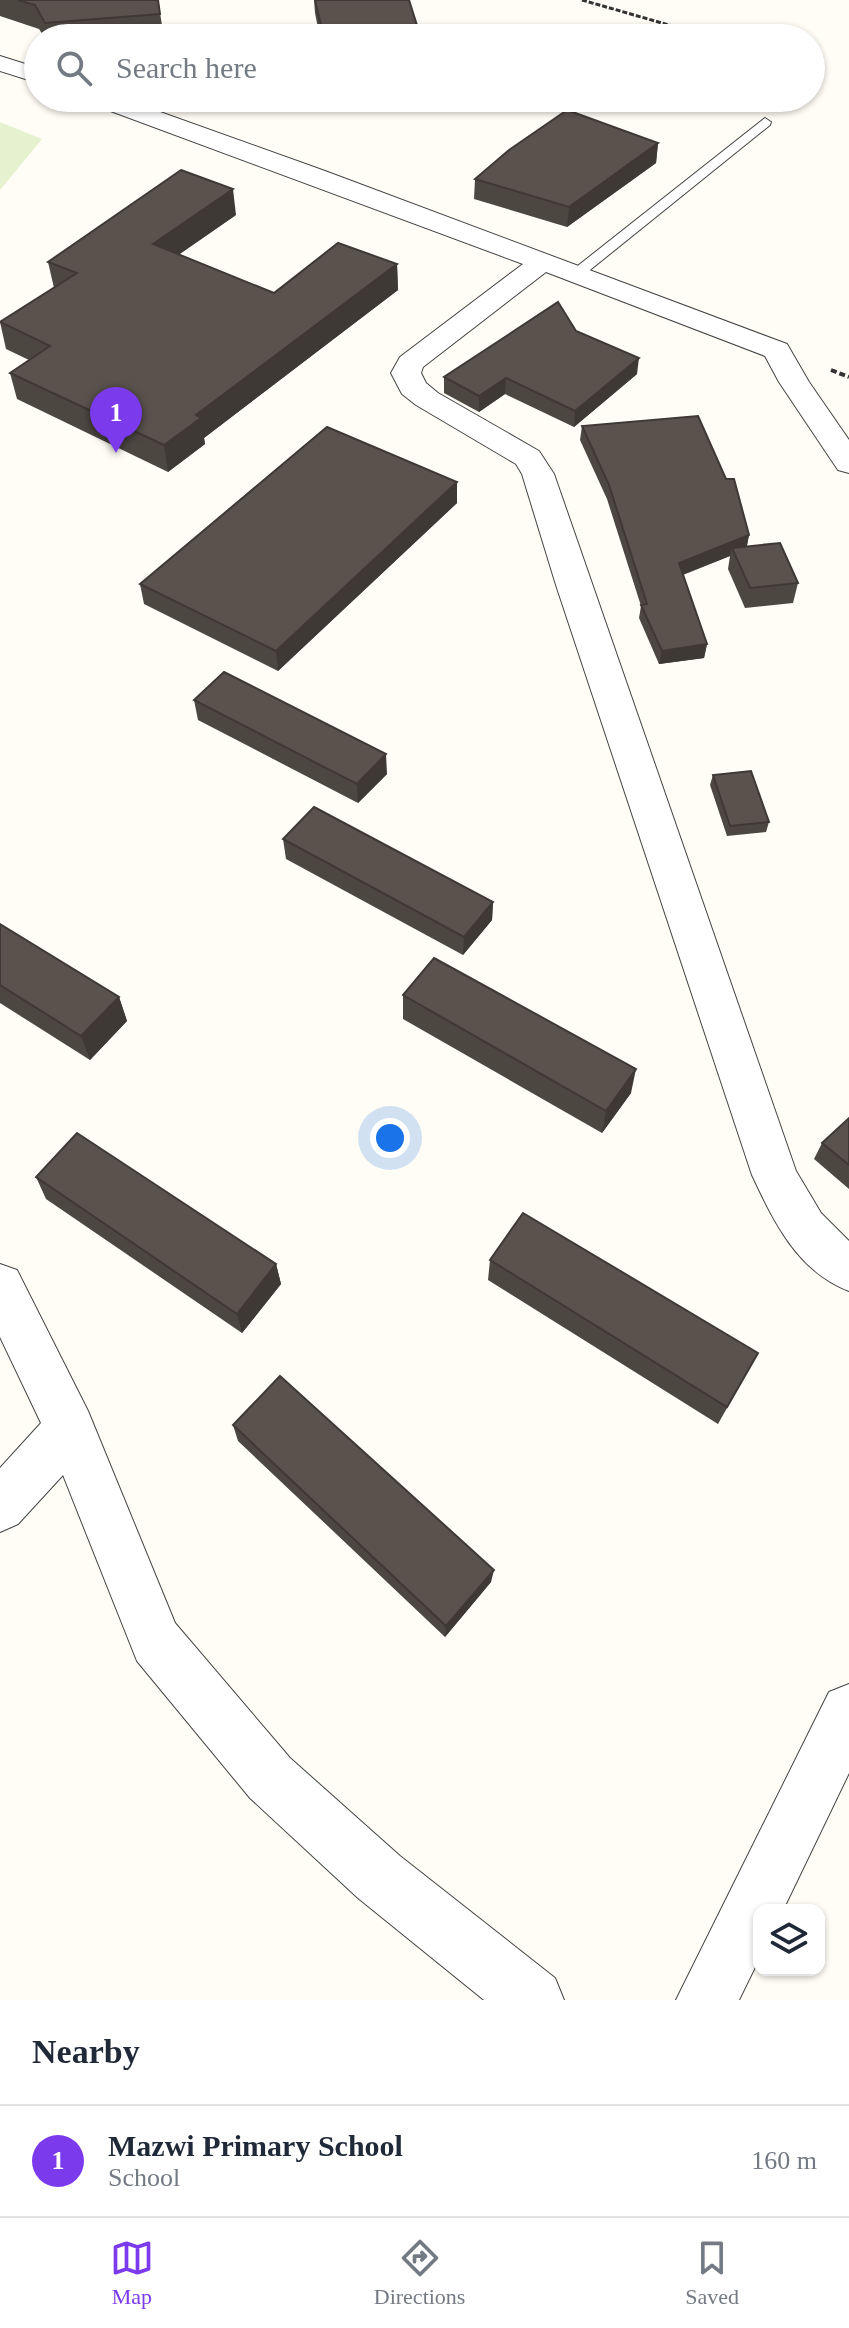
<!DOCTYPE html>
<style>
:root{--surface:#fff;--page:#f2f2f3;--text:#1f2937;--muted:#747a83;--line:#e0e1e3;--accent:#7c3aed}
body{margin:0;font-family:"Times New Roman",serif;background:var(--page);color:var(--text)}
.controls{position:absolute;right:24px;bottom:24px;display:grid;overflow:hidden;border-radius:16px;box-shadow:0 2px 6px #0004}
.controls button{width:72px;height:72px;display:grid;place-items:center;padding:0;border:0;border-bottom:2px solid var(--line);background:var(--surface);color:var(--text);font:40px sans-serif}
.you{position:absolute;left:390px;top:1138px;width:28px;height:28px;margin:-20px;border:6px solid #fff;border-radius:50%;background:#1a73e8;box-shadow:0 0 0 12px #1a73e833}
.badge{display:grid;place-items:center;width:52px;height:52px;border-radius:50%;background:var(--accent);color:#fff;font-size:26px;font-weight:700}
.pin{position:absolute;translate:-50% -66px;filter:drop-shadow(0 2px 4px #0008)}
.pin::after{content:'';position:absolute;top:42px;width:28px;height:24px;background:inherit;clip-path:polygon(0 0,100% 0,50% 100%)}
.list{margin:0;padding:0;list-style:none}
h2{display:flex;justify-content:space-between;align-items:center;height:104px;margin:0;padding:0 32px;font-size:34px}
h2 small{font-size:26px;font-weight:400;color:var(--muted)}
.list li{display:grid;grid-template-columns:52px 1fr auto;gap:24px;align-items:center;box-sizing:border-box;height:112px;padding:0 32px;border-top:2px solid var(--line)}
.list b{display:block;font-size:30px;white-space:nowrap}
.list p{margin:0;font-size:26px;white-space:nowrap;color:var(--muted)}
.list em{font-size:26px;font-style:normal;color:var(--muted)}
.icon{flex:none;width:44px;height:44px;fill:none;stroke:currentColor;stroke-width:2;stroke-linecap:round;stroke-linejoin:round}
.map{position:relative;flex:none;width:849px;height:2000px;overflow:hidden}
.search{position:absolute;background:var(--surface);box-shadow:0 2px 6px #0004;left:24px;right:24px;top:24px;height:88px;display:flex;align-items:center;gap:20px;box-sizing:border-box;padding:0 28px;border-radius:44px;color:var(--muted);font-size:30px}
.sheet{height:216px;background:var(--surface)}
nav{display:flex;justify-content:space-around;align-items:center;box-sizing:border-box;height:112px;border-top:2px solid var(--line);background:var(--surface);font-size:22px;color:var(--muted)}
nav a{display:grid;justify-items:center;gap:4px}
nav .on{color:var(--accent)}
.map>svg:first-child{display:block}
</style>
<div class="map">
<svg width="849" height="2000" viewBox="0 0 849 2000">
<rect width="100%" height="100%" fill="#fffdf5"/>
<!-- pitch -->
<path fill="#e6f2cf" d="M0 122 42 139 0 190Z"/>
<g fill="none" stroke-linecap="round" stroke-linejoin="round">
<defs>
<path id="lane" d="M765 118 771 122 770 125 580 278H570V272Z"/>
<path id="street" d="M0 56 38 68V83L0 71Z
M86 98H121L325 171 787 344 809 382 849 440V473L838 470 779 382 765 356 546 272 423 367 421 373 426 383 438 393 539 451 554 474 796 1171 821 1213 849 1241V1291C797 1271 774 1222 752 1175L556 585 522 474 516 464 416 405 402 394 391 373 400 357 523 264 89 103Z
M0 1264 17 1270 88 1411 175 1623 290 1758 400 1856 555 1978 564 2000H484L358 1898 250 1798 137 1661 63 1475 18 1524 0 1532V1468L41 1423 0 1337Z
M849 1684V1773L783 1910H759V1959L739 2000H676L829 1692Z"/>
</defs>
<!-- lane casing -->
<use href="#lane" stroke="#444" stroke-width="2"/>
<!-- street casing -->
<use href="#street" stroke="#444" stroke-width="2"/>
<!-- path-far1 -->
<path stroke="#333" stroke-width="3" stroke-dasharray="5 2" stroke-linecap="butt" d="M582 0 714 38
M811 66 815 68 811 76"/>
<!-- path -->
<path stroke="#333" stroke-width="4" stroke-dasharray="6 3" stroke-linecap="butt" d="M831 370 849 377"/>
<!-- lane -->
<use href="#lane" fill="#fff" fill-rule="evenodd"/>
<!-- street -->
<use href="#street" fill="#fff" fill-rule="evenodd"/>
</g>
<!-- wall -->
<path fill="#4d4742" d="M0 0H158L164 38H45L39 29 0 16Z
M314 0H409L421 38 319 33 315 13Z
M315 98H395L315 102Z
M658 143 656 163 567 227 474 199 475 179Z
M236 215 179 254 274 293 397 264 398 290 204 438 205 444 168 472 17 399 10 373 29 360 6 349 0 322 54 288 48 262Z
M576 331 637 374 574 427 505 394 479 412 444 393V377Z
M582 426 749 535 747 546 798 583 793 603 745 608 728 569 730 556 683 575 707 644 704 658 659 664 639 618 641 606 607 499 580 440Z
M457 482V503L278 671 144 604 140 584Z
M194 700 387 774 358 803 198 720Z
M713 775 769 822 766 832 727 836 710 785Z
M283 839 493 902 492 920 463 955 286 859Z
M0 924 119 997 127 1021 90 1060 0 1003Z
M403 995 631 1093 602 1133 403 1019Z
M849 1118V1189L814 1159 822 1143Z
M36 1177 276 1264 281 1284 242 1333 46 1199Z
M490 1260 758 1353 718 1424 488 1280Z
M233 1425 491 1582 445 1637 238 1441Z"/>
<!-- shaded-wall -->
<path fill="#3f3936" d="M658 143 656 163 567 227 569 207Z
M233 189 236 215 157 270 153 244Z
M397 264 398 290 204 438 205 444 168 472 164 445 196 415Z
M639 358 637 374 574 427 575 411Z
M506 378 505 394 479 412V396Z
M457 482V503L278 671 276 651Z
M749 535 746 549 732 548 730 556 676 577 679 563Z
M707 644 704 658 659 664 662 651Z
M386 754 387 774 358 803 357 784Z
M493 902 492 920 463 955 464 937Z
M119 997 127 1021 90 1060 81 1036Z
M636 1069 631 1093 602 1133 606 1111Z
M276 1264 281 1284 242 1333 237 1314Z
M494 1570 491 1582 445 1637 446 1626Z"/>
<!-- building -->
<path fill="#5a524d" stroke="#3f3936" stroke-width="2" d="M18 0H158L160 14 45 23 35 5Z
M315 0H409L421 38H309L308 34 323 33Z
M567 110 658 143 569 207 475 179 509 150Z
M181 170 233 189 153 244 274 293 338 243 397 264 196 415 201 418 164 445 10 373 50 346 0 322 77 273 48 262Z
M558 302 576 331 639 358 575 411 506 378 479 396 444 377Z
M698 416 726 479H734L749 535 679 563 707 644 662 651 641 605 647 604 609 485 582 426Z
M327 427 457 482 276 651 140 584Z
M780 543 798 583 750 588 732 548Z
M224 672 386 754 357 784 194 700Z
M751 771 769 822 730 826 713 775Z
M314 807 493 902 464 937 283 839Z
M0 924 119 997 81 1036 0 985Z
M434 958 636 1069 606 1111 403 995Z
M849 1118V1165L822 1143Z
M77 1133 276 1264 237 1314 36 1177Z
M523 1213 758 1353 727 1407 490 1260Z
M280 1376 494 1570 446 1626 233 1425Z"/>
</svg>
<div class="controls">
<button><svg class="icon" aria-label="layers" viewBox="0 0 24 24"><path d="M12 4l9 5-9 5-9-5zM3 14l9 5 9-5"/></svg></button>
</div>
<div class="you"></div>
<div class="pin badge" style="left:116px;top:453px">1</div>
<div class="search"><svg class="icon" aria-label="search" viewBox="0 0 24 24"><circle cx="10" cy="10" r="6"/><path d="M15 15l6 6"/></svg>Search here</div>
</div>
<section class="sheet">
<h2>Nearby<small></small></h2>
<ul class="list">
<li><span class="badge">1</span><div><b>Mazwi Primary School</b><p>School</p></div><em>160 m</em></li>
</ul>
</section>
<nav>
<a class="on"><svg class="icon" aria-label="map" viewBox="0 0 24 24"><path d="M3 6l6-2 6 2 6-2v14l-6 2-6-2-6 2zM9 4v14M15 6v14"/></svg>Map</a>
<a><svg class="icon" aria-label="directions" viewBox="0 0 24 24"><path d="M12 3l9 9-9 9-9-9zM9 14v-3h6M13 9l2 2-2 2"/></svg>Directions</a>
<a><svg class="icon" aria-label="saved" viewBox="0 0 24 24"><path d="M7 4h10v16l-5-4-5 4z"/></svg>Saved</a>
</nav>
